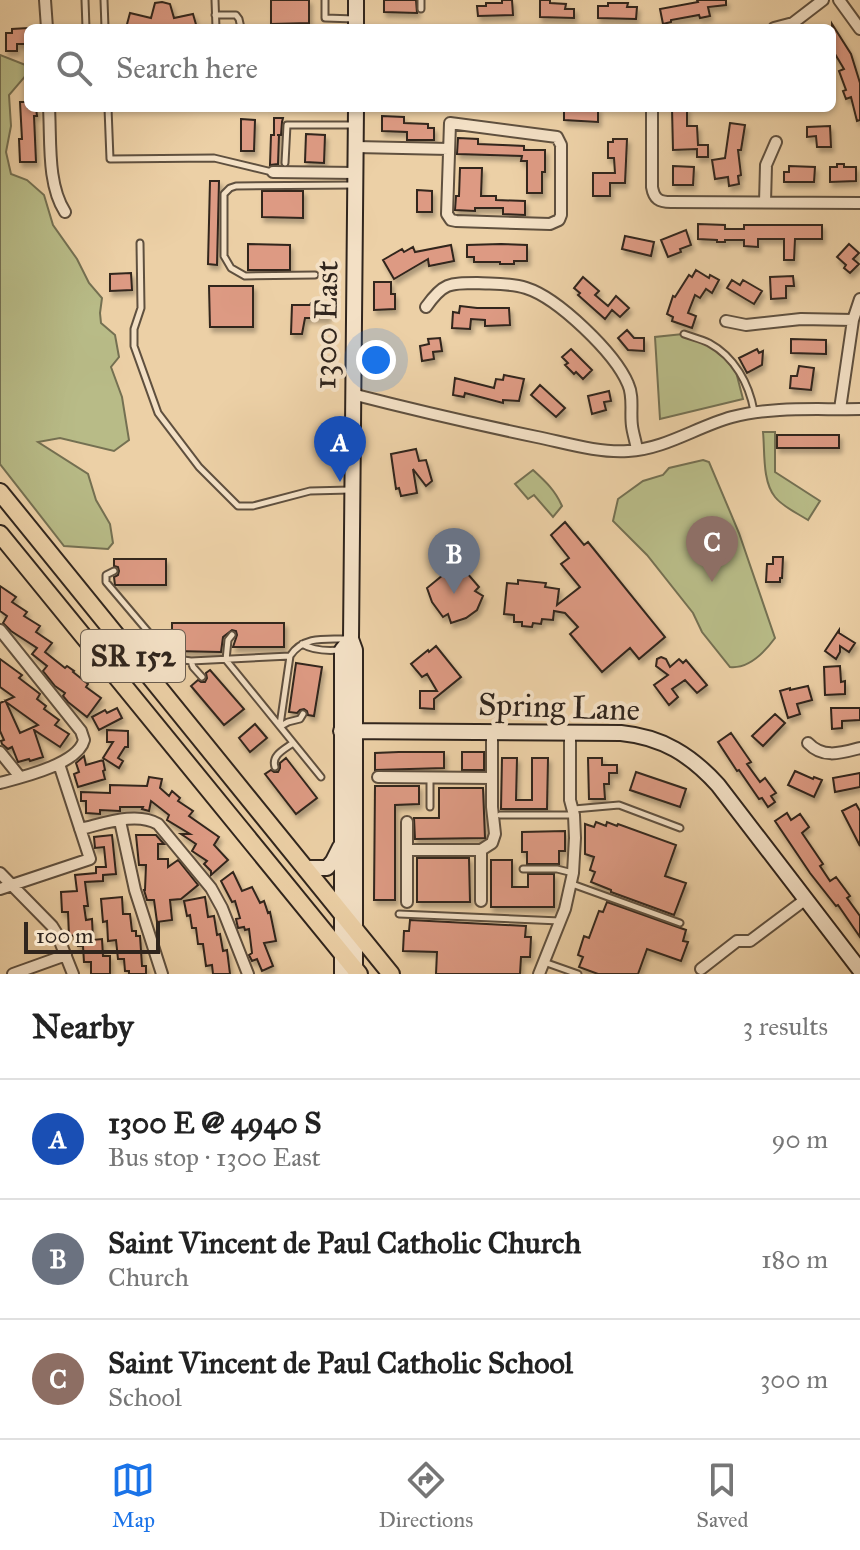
<!DOCTYPE html>
<meta charset="utf-8">
<style>
:root{--surface:#fff;--page:#f6f6f6;--text:#222;--muted:#767676;--line:#e0e0e0;--accent:#1a73e8}
body{margin:0;font-family:"IM FELL Great Primer",serif;background:var(--page);color:var(--text)}
.scale{position:absolute;left:24px;bottom:20px;width:136px;box-sizing:border-box;padding-left:8px;border:4px solid #30251d;border-top:0;font-size:22px;line-height:28px;white-space:nowrap;color:#30251d;-webkit-text-stroke:6px #f3e0c5;paint-order:stroke}
.you{position:absolute;left:376px;top:360px;width:28px;height:28px;margin:-20px;border:6px solid #fff;border-radius:50%;background:#1a73e8;box-shadow:0 0 0 12px #1a73e833}
.badge{display:grid;place-items:center;width:52px;height:52px;border-radius:50%;background:var(--accent);color:#fff;font-size:26px;font-weight:700}
.pin{position:absolute;translate:-50% -66px;filter:drop-shadow(0 2px 4px #0008)}
.pin::after{content:'';position:absolute;top:42px;width:28px;height:24px;background:inherit;clip-path:polygon(0 0,100% 0,50% 100%)}
.list{margin:0;padding:0;list-style:none}
h2{display:flex;justify-content:space-between;align-items:center;height:104px;margin:0;padding:0 32px;font-size:34px}
h2 small{font-size:26px;font-weight:400;color:var(--muted)}
.list li{display:grid;grid-template-columns:52px 1fr auto;gap:24px;align-items:center;box-sizing:border-box;height:120px;padding:0 32px;border-top:2px solid var(--line)}
.list b{display:block;font-size:30px;white-space:nowrap}
.list p{margin:0;font-size:26px;white-space:nowrap;color:var(--muted)}
.list em{font-size:26px;font-style:normal;color:var(--muted)}
.icon{flex:none;width:44px;height:44px;fill:none;stroke:currentColor;stroke-width:2;stroke-linecap:round;stroke-linejoin:round}
.map{position:relative;flex:none;width:860px;height:974px;overflow:hidden}
.search{position:absolute;background:var(--surface);box-shadow:0 2px 6px #0004;left:24px;right:24px;top:24px;height:88px;display:flex;align-items:center;gap:20px;box-sizing:border-box;padding:0 28px;border-radius:12px;color:var(--muted);font-size:30px}
.sheet{height:464px;background:var(--surface)}
nav{display:flex;justify-content:space-around;align-items:center;box-sizing:border-box;height:112px;border-top:2px solid var(--line);background:var(--surface);font-size:22px;color:var(--muted)}
nav a{display:grid;justify-items:center;gap:4px}
nav .on{color:var(--accent)}
.map>svg:first-child{display:block}
</style>
<div class="map">
<svg width="860" height="974" viewBox="0 0 860 974">
<defs>
<filter id="shadow"><feDropShadow dx="2.5" dy="4.5" stdDeviation="2" flood-color="#0004"/></filter>
</defs>
<rect width="100%" height="100%" fill="#ecd0a6"/>
<filter id="stains"><feTurbulence type="fractalNoise" baseFrequency=".0025" numOctaves="4"/><feColorMatrix values="0 0 0 0 .2 0 0 0 0 .09 0 0 0 0 .02 0 0 0 .5 -.17"/></filter>
<radialGradient id="worn" r=".72"><stop offset=".6" stop-color="#630" stop-opacity="0"/><stop offset="1" stop-color="#630" stop-opacity=".3"/></radialGradient>
<!-- green -->
<path fill="#b8bb87" stroke="#747052" stroke-width="2" d="M0 55 28 66V73L9 95 11 126 6 152 11 174 27 180 44 195 53 225 77 259 89 283 102 298 100 313 101 323 115 335 119 357 111 367 122 397 129 440 114 451 60 438 38 442 88 474 96 500 110 524 113 543 108 549 64 546 0 464Z
M683 334 709 344 735 368 743 399 660 419 655 337Z
M763 432H775V472L820 501 808 520C797 513 783 507 775 497 762 481 765 451 763 432Z
M703 460 709 462 739 533 775 638C764 653 749 669 730 667L702 632 693 613 647 555 613 521 618 499 643 481 663 475 669 468Z
M533 470C545 481 555 490 562 506L553 517 534 495 528 499 515 484Z"/>
<!-- building -->
<path fill="#dd9a83" stroke="#30251d" stroke-width="2" fill-rule="evenodd" filter="url(#shadow)" d="M271 0H309V23L271 24Z
M384 0H416L417 13 384 12Z
M502 0H512L513 15 478 16 477 6H486V3H502Z
M540 0H550V3L566 4 565 9H574V18L540 17Z
M697 0H726V5L708 7 710 16 700 18 699 15 671 20V22L663 24 660 9 698 2Z
M162 2 170 4 174 18 193 14 197 28H126L130 13 151 18 155 3Z
M608 3H628L627 7H637L636 19 598 18V6H608Z
M832 24 851 54 860 83V120L857 121 851 97 846 99 843 91 846 90 839 71 844 69 832 49Z
M28 28V44H17V51H6V33H12V29Z
M20 102H28V108H36L37 116H34L36 162H20L19 139H22Z
M564 108H598V122L564 120Z
M672 108H687V126H697L698 145H708V157H697V149L673 150Z
M382 116 404 117V123L428 124V128H434V140H407V132L382 131Z
M274 118H283L282 122 281 135H277H279L278 164 270 165 271 135H274Z
M241 119 255 120 254 151H241Z
M730 123 745 125 741 150H738L741 175 738 176 739 184 729 186 728 177 715 179 712 160 725 158Z
M830 126 831 147H817L816 136 807 137V127Z
M306 134 325 135 324 163 305 162Z
M458 138 478 139V144L524 146V150H545V172H542V193H527V161H521L522 156 457 154Z
M613 139H627L625 183H610V196H593V173H615L614 158H608V142H613Z
M837 164H844V167H856V181L830 182V167H837Z
M673 166 694 167 693 185H673Z
M789 166 815 167 814 182H784V172H789Z
M460 168H482L481 196H496V200L525 201V215L503 214V208H475V211L455 210 456 196H459Z
M210 181H219L217 265 208 264Z
M417 190 432 191V212H417Z
M262 191H303V218L262 217Z
M698 224 725 225V229H744V225H822V239H795L794 260H784V239H758V247L744 246V240H725V242H717V240L698 239Z
M686 230 691 245 680 249 681 252 668 257 661 240Z
M625 236 654 242 651 256 622 249Z
M248 244 290 245V270H248Z
M501 244 527 245V261H514V264H500V262H474V257H467V245Z
M849 244 859 253 853 259 859 264 850 273 844 268 846 265 837 257Z
M451 245 454 261 429 266 428 259 394 279 383 260 402 249 404 252 413 247 415 252Z
M696 270 709 278 710 275 719 280 712 293 706 289 700 298 695 295 688 313 696 316 692 328 672 321 673 317 667 314 673 296 675 297 689 275 692 277Z
M131 273 132 290 110 291V274Z
M793 276 794 286H786V298L771 299 770 277Z
M583 277 599 291 595 295 608 306 616 296 629 308 620 317 612 310 605 319 578 295 580 293 574 288Z
M732 280 740 285 743 280 762 291 754 304 727 288Z
M374 282H391V294H395V309L374 310Z
M209 286H253V327H210Z
M311 303H329L328 318H305L302 334H291L292 305H310Z
M460 306 477 308H509L510 325 485 326V320L471 319 470 329 452 328 453 312 459 313Z
M627 330 634 338H644V351L628 350 618 338Z
M440 338 442 351 433 352 434 359 422 361 420 346 429 344 428 339Z
M791 339 826 340V354L791 353Z
M571 349 592 370 583 379 576 372 574 374 565 365 568 363 562 357Z
M757 349 759 353 763 351 762 365 747 373 739 358Z
M799 366 814 368 811 390 790 388 791 376H797Z
M504 375 524 379 519 401 503 400V403L465 393 464 397 453 395 455 378 494 388 496 379 503 380Z
M540 385 565 408 556 417 531 395Z
M609 391 611 401 604 402 606 410 592 414 588 396Z
M777 435H839V448H777Z
M416 449 419 461 426 460 432 481 426 486 413 469 417 493 401 496 399 488 396 489 391 454Z
M565 522 584 545 588 542 665 637 639 659 630 648 602 672 570 634 578 627 565 613 554 611 553 620 542 619 541 624 533 623 532 627 522 626V622H514V615L504 614 507 583 518 584V580L546 583 545 587 559 589 557 605 580 587 561 564 569 558 551 535Z
M773 557H783L782 578H780V582H766L767 564H773Z
M114 559H166V585H115L114 577 118 575 119 571 118 567 114 566Z
M454 566 467 573 479 587 475 591 483 596 477 610 466 618 451 623 448 614 443 617 432 602 427 588Z
M0 586 16 597 12 602 27 612 24 616 40 626 36 632 52 643 45 652 65 668 67 666 74 671 73 672 88 684 86 687 101 698 87 717 68 702 63 696 65 693 55 686 43 671 47 666 32 654 37 648 11 631 3 623 7 616 0 611Z
M172 623H284V647H233L237 635 236 631 232 630 223 637 221 652 174 651 172 650V644L176 641 177 637 172 632Z
M839 630V633L855 643 849 652 840 646V652L836 659 825 651Z
M436 646 461 677 434 699V709L420 708V691H437L427 674 422 677 411 664 428 650 429 652Z
M661 657 666 659 670 667 679 659 683 663 686 660 707 685 697 693 685 680 672 689 678 697 669 705 654 685 668 675 656 666 657 659Z
M0 659 22 675 19 678 40 694 37 699 46 706 44 709 59 720 55 725 69 734 60 747 34 730 43 757 30 761 29 759 18 762 12 747 8 749 2 744 1 741 4 740 0 731V703L14 697 0 687ZM6 702 38 725 20 733Z
M296 663 322 667 314 716 308 715 307 711 304 709 300 710 297 713 289 712Z
M840 666 841 682 845 681V694L825 695 824 667Z
M210 670 244 709 224 725 191 686 198 680 201 682H205L207 678 206 673Z
M808 686 812 700 797 704 800 714 788 718 780 691 790 688V690Z
M117 708 122 718 99 730 92 717 105 710 107 713Z
M831 708H860V720L842 721V728L832 729Z
M775 714 785 723 763 746 752 736Z
M255 724 267 738 250 752 239 738Z
M107 730 128 731V747H125L118 758 123 761 119 768 103 758 113 742H107Z
M731 733 751 762 747 764 760 782 765 778 776 793 771 796 775 802 768 807 762 798 759 799 739 770 737 771 718 742Z
M399 752H444V768L375 770V753Z
M462 752H484V770H462Z
M84 756 86 765 103 760 105 770 103 771 105 779 78 787 74 774 79 772 76 763Z
M286 758 317 798 296 814 265 774 271 770 274 772H278L280 768V763Z
M502 758H517L516 800H532V758H548L547 809H501Z
M588 758H602V765H617V773H609V784H604L605 799H589Z
M795 771 813 779 814 777 822 780 814 797 788 785Z
M636 772 686 789 680 807 630 790Z
M860 773V787L835 792 833 778Z
M149 777 162 779 160 788 169 796 172 791 180 798 178 801 193 811 189 816 219 837 214 845 228 860 211 875V871L204 864 207 861 192 851 196 844 181 834H190L167 820 169 815 151 801 149 811 142 809 143 807H120V811L100 810V814L86 813V801H81V792L110 793V785L147 786Z
M375 786H419V804L395 805V900H374Z
M439 788H483L485 838 415 839 414 818H439Z
M856 804 860 811V846L842 811Z
M787 813 791 820 800 814 809 827 802 833 823 864 820 866 830 881 836 877 850 896 847 898 860 916V937L838 905 836 906 810 873 775 821Z
M596 822 606 826 607 822 617 826 618 824 676 845 665 876 686 883 674 915 611 892V890L591 882 595 872 590 870 594 857 585 854V824L594 827Z
M565 831V851H559V864H527V852H522V832Z
M112 835 116 874 103 875V881L85 882 88 906H84L86 920 92 919 93 940 102 939 103 956H110V974H91V962H84L83 946H78L77 935 69 936 68 912H62L61 892 77 891 75 875 96 873V867H106L104 847 95 848 94 837Z
M136 835H156L164 844H158V859H168V867L178 860 198 885 181 899 170 900 172 920 157 922 154 900H147L144 890H145L146 865H139Z
M417 858H469L470 902H417Z
M491 860H512V887H528V874H554V907H491Z
M233 872 242 891 252 887 260 903 264 901 268 913 270 912 276 941 264 943 273 966 262 971 257 959 252 961 249 955 252 953 249 929 245 930 244 927 238 928 236 919 240 918 235 901 232 902 221 881Z
M122 897 123 914H130L132 931H136V936H140L142 966H146V974H129V971H125L124 959H118L116 940 108 941 107 921 103 922 101 899Z
M205 897 208 917 214 916 217 935 220 934 223 951 227 950 230 974H213L212 965 206 966 203 944H198L196 928H192L190 915 187 916 184 901Z
M607 902 686 930 683 941 688 942 681 961 647 949 638 974H598L579 967 583 957 578 955 584 936 589 938 599 911 603 912Z
M410 920 526 926 525 937H531L530 957H521L520 974H436L437 952 403 951 404 931H409Z"/>
<g fill="none" stroke-linecap="round" stroke-linejoin="round">
<defs>
<path id="lane" d="M85 0 86 28
M104 0 105 28
M215 0 216 28
M325 0V18L355 19
M421 9V0
M215 15H236L239 19 241 28
M108 108 110 159 214 158 272 172
M285 163 287 125H355
M140 243 141 308 134 329V346L158 413 199 467 238 506H253L310 491 350 490
M315 275 245 276 231 268 224 256V194L230 188 236 186 355 185
M684 334C692 337 701 339 709 343 735 357 749 384 754 411
M114 571 106 575V582L167 654 177 659 191 661 290 656C303 636 325 639 346 639
M232 635 228 640 226 660 321 777
M156 642 164 638H172
M302 644C312 650 328 651 340 650
M191 661 193 667 202 677
M280 725 290 656
M281 726 288 722 300 719 303 714
M275 767C271 755 285 749 293 743
M430 778V807
M574 809 619 805 680 828
M500 815H574
M523 869H557L573 873
M572 884 680 923
M399 914 560 921
M544 962 578 974"/>
<path id="street" d="M45 0 47 28
M839 0 860 29
M774 28 793 23 823 0
M49 108C51 141 47 184 65 212
M652 108V187C654 199 659 202 671 202L860 203
M450 123 557 137 561 145V215L559 220 550 224 456 221 451 220 447 214Z
M356 147 449 149
M273 172 356 173
M765 202 766 165 776 142
M426 307C443 283 449 283 477 283 494 284 511 283 526 288 558 298 615 353 628 384 634 397 630 412 632 426 633 434 636 442 637 450
M726 321 746 325 801 319 853 320
M352 394C414 410 475 424 537 437 566 443 598 453 628 451 665 449 696 427 732 417 773 406 818 410 860 409
M840 409 853 320 860 299
M0 630 81 731 84 740C78 764 23 777 0 783
M808 743C823 759 841 753 860 748
M0 752 20 777
M378 777 492 778
M120 821 135 890 162 974
M407 822V902
M80 829C103 824 136 811 158 824L211 888 222 908 248 974
M407 850H481L492 843 495 834 492 807V731
M481 850V901
M0 873 52 926 57 934 73 974
M0 889 90 859 59 764
M701 969 737 941H750L806 899
M13 974 66 955
M539 974 565 909 573 873 575 838 574 815 570 800V733"/>
<path id="secondary" d="M356 28V0
M341 731 621 733C662 737 691 755 718 785L860 970
M305 868H327L333 861 340 847
M342 974V650L351 639
M355 974V650L351 639 356 108"/>
<path id="primary" d="M0 492 391 974
M0 534 359 974"/>
</defs>
<!-- lane casing -->
<use href="#lane" stroke="#5f503f" stroke-width="9"/>
<!-- street casing -->
<use href="#street" stroke="#5f503f" stroke-width="14"/>
<!-- secondary casing -->
<use href="#secondary" stroke="#30251d" stroke-width="18"/>
<!-- primary casing -->
<use href="#primary" stroke="#30251d" stroke-width="20"/>
<!-- lane -->
<use href="#lane" stroke="#f3e0c5" stroke-width="5"/>
<!-- street -->
<use href="#street" stroke="#f3e0c5" stroke-width="10"/>
<!-- secondary -->
<use href="#secondary" stroke="#f3e0c5" stroke-width="14"/>
<!-- primary -->
<use href="#primary" stroke="#ecd0a6" stroke-width="16"/>
</g>
<g text-anchor="middle" dominant-baseline="central" stroke-width="8" stroke-linejoin="round" paint-order="stroke">
<!-- shield labels -->
<rect fill="#f3e0c5" stroke="#6a5d4f" stroke-width="2" x="81" y="630" width="104" height="52" rx="6"/>
<g font-size="30" font-weight="bold" fill="#30251d">
<text x="133" y="656">SR 152</text>
</g>
<!-- street labels -->
<g font-size="32" fill="#30251d" stroke="#f3e0c5">
<text transform="translate(326 325) rotate(-89)">1300 East</text>
<text transform="translate(559 707) rotate(2)">Spring Lane</text>
</g>
</g>
<rect width="100%" height="100%" filter="url(#stains)"/>
<rect width="100%" height="100%" fill="url(#worn)"/>
</svg>
<div class="scale">100 m</div>
<div class="you"></div>
<div class="pin badge" style="left:340px;top:482px;background:#1a4fb4">A</div>
<div class="pin badge" style="left:454px;top:594px;background:#6b7280">B</div>
<div class="pin badge" style="left:712px;top:582px;background:#8d6e63">C</div>
<div class="search"><svg class="icon" aria-label="search" viewBox="0 0 24 24"><circle cx="10" cy="10" r="6"/><path d="M15 15l6 6"/></svg>Search here</div>
</div>
<section class="sheet">
<h2>Nearby<small>3 results</small></h2>
<ul class="list">
<li><span class="badge" style="background:#1a4fb4">A</span><div><b>1300 E @ 4940 S</b><p>Bus stop · 1300 East</p></div><em>90 m</em></li>
<li><span class="badge" style="background:#6b7280">B</span><div><b>Saint Vincent de Paul Catholic Church</b><p>Church</p></div><em>180 m</em></li>
<li><span class="badge" style="background:#8d6e63">C</span><div><b>Saint Vincent de Paul Catholic School</b><p>School</p></div><em>300 m</em></li>
</ul>
</section>
<nav>
<a class="on"><svg class="icon" aria-label="map" viewBox="0 0 24 24"><path d="M3 6l6-2 6 2 6-2v14l-6 2-6-2-6 2zM9 4v14M15 6v14"/></svg>Map</a>
<a><svg class="icon" aria-label="directions" viewBox="0 0 24 24"><path d="M12 3l9 9-9 9-9-9zM9 14v-3h6M13 9l2 2-2 2"/></svg>Directions</a>
<a><svg class="icon" aria-label="saved" viewBox="0 0 24 24"><path d="M7 4h10v16l-5-4-5 4z"/></svg>Saved</a>
</nav>
